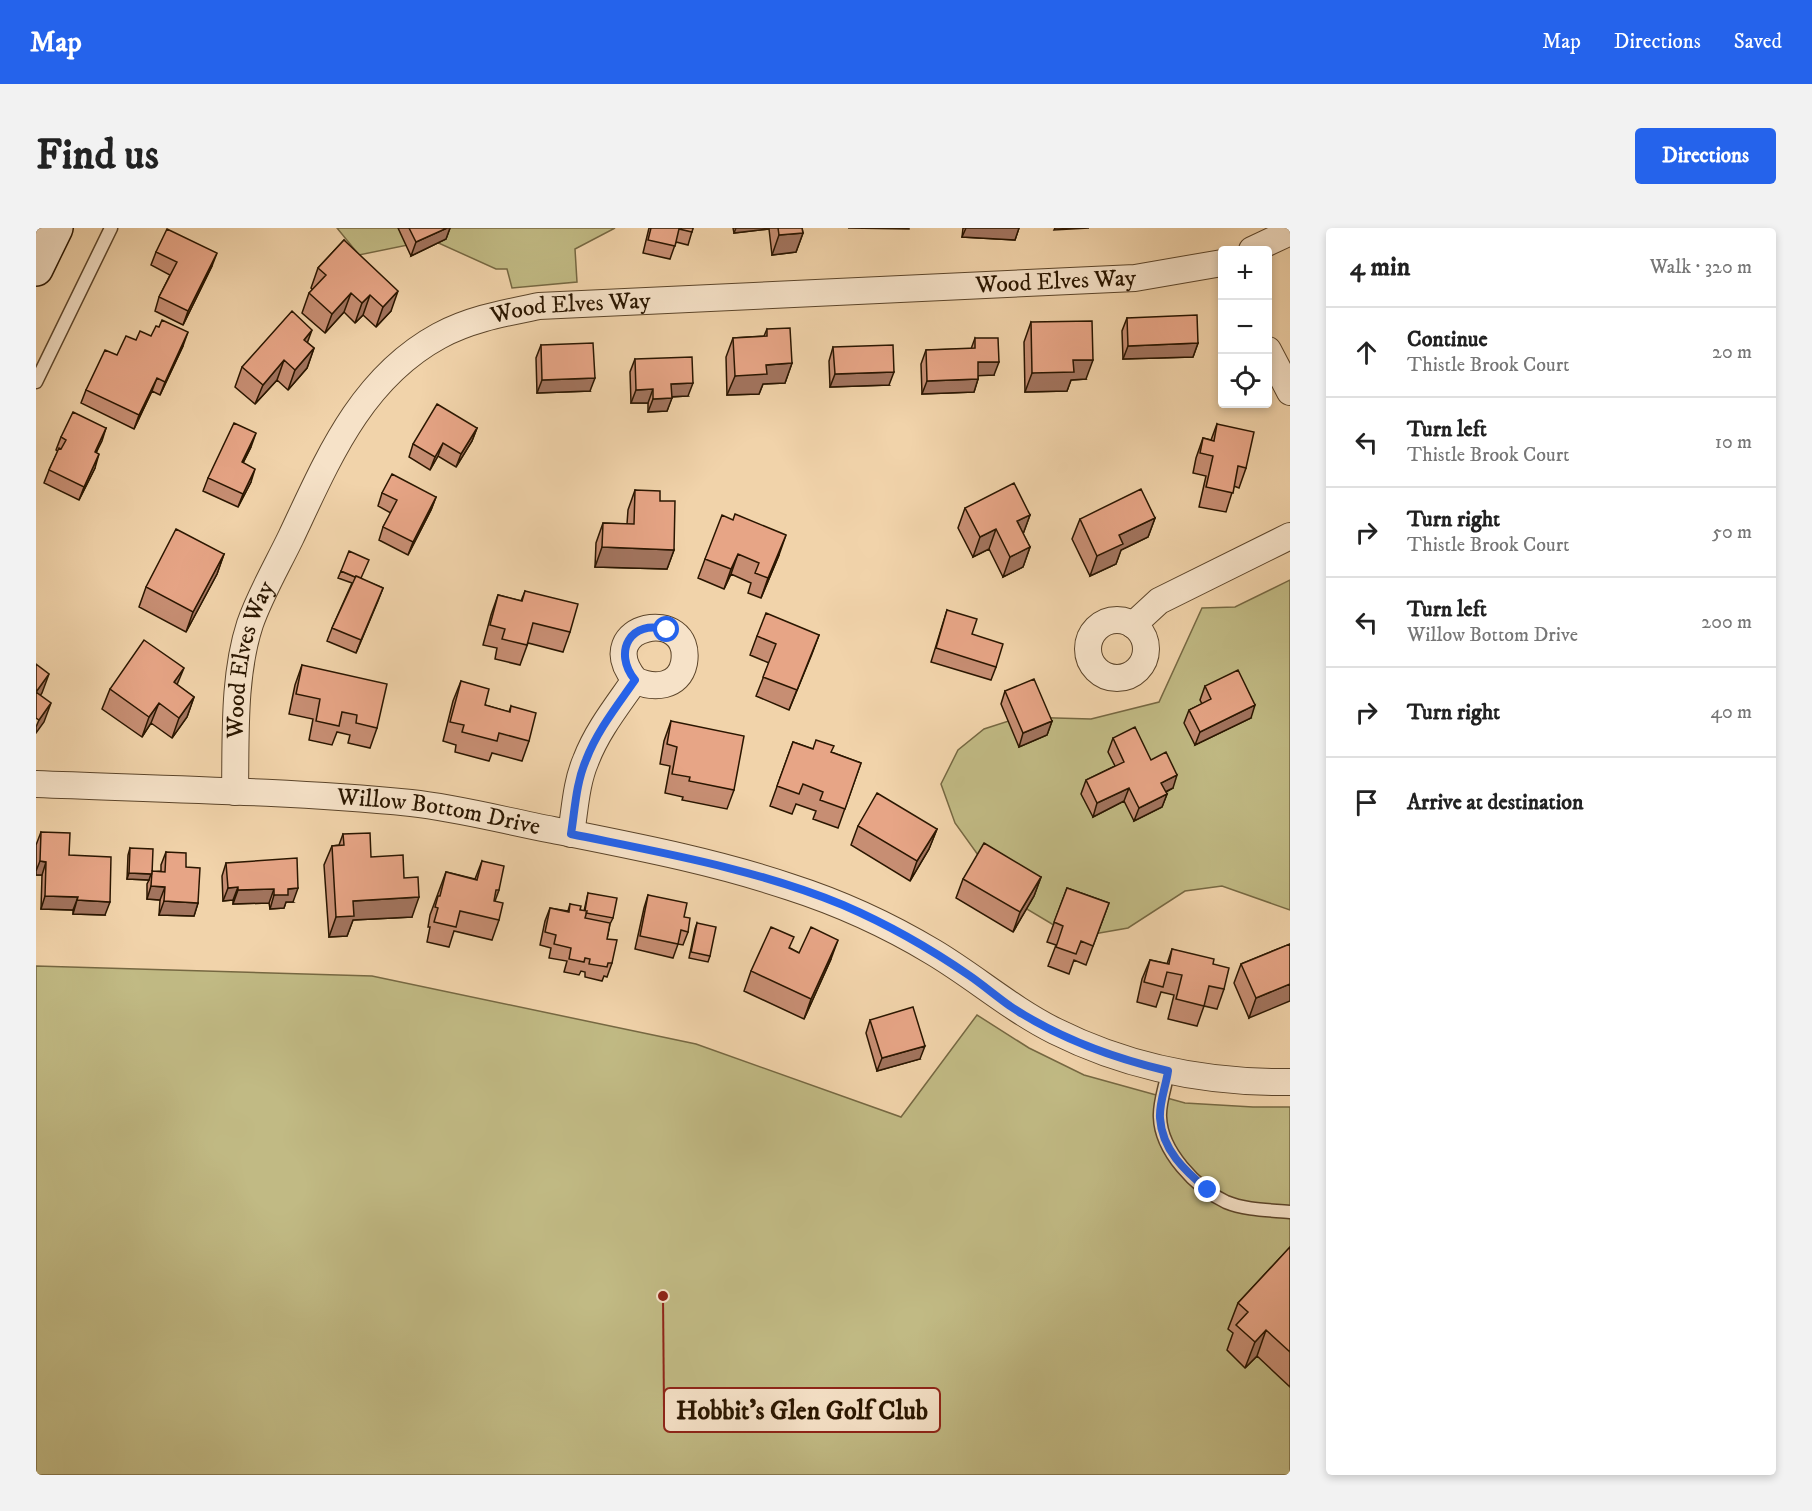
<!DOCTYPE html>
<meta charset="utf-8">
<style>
:root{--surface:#fff;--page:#f2f2f2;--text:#222;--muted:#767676;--line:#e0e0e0;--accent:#2563eb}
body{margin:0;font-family:"IM FELL DW Pica",serif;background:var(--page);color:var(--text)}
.controls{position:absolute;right:18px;top:18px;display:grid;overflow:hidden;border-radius:6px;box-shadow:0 3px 9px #0003}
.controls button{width:54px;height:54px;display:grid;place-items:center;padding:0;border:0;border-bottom:2px solid var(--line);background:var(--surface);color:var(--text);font:30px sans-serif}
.stop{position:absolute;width:18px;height:18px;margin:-14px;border:4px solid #2563eb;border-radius:50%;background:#fff}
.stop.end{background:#2563eb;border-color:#fff;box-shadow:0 2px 6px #0008}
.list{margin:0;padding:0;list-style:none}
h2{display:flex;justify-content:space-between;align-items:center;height:78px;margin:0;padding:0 24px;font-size:26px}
h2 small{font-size:20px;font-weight:400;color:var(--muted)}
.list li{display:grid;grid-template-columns:39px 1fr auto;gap:18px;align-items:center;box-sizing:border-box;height:90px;padding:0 24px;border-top:2px solid var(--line)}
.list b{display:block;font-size:22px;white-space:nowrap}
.list p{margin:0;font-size:20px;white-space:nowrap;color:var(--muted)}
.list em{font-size:20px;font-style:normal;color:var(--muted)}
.icon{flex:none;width:33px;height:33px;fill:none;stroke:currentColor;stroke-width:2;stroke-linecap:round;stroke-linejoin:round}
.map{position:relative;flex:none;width:1254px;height:1247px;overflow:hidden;border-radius:6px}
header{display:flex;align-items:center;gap:36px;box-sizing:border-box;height:84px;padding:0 30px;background:var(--accent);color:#fff}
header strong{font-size:28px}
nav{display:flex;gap:33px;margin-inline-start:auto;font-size:21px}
.intro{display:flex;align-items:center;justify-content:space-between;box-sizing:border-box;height:144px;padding:0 36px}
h1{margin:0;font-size:42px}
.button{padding:15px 27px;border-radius:6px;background:var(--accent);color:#fff;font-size:21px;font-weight:700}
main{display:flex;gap:36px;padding:0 36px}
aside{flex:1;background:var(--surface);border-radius:6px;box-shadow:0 3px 9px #0003}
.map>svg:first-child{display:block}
</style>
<header>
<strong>Map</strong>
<nav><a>Map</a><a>Directions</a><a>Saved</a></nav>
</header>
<div class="intro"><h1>Find us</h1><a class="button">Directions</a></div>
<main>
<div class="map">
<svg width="1254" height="1247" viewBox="0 0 1254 1247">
<rect width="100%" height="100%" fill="#f1d3aa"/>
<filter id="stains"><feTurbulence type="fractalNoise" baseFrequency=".00333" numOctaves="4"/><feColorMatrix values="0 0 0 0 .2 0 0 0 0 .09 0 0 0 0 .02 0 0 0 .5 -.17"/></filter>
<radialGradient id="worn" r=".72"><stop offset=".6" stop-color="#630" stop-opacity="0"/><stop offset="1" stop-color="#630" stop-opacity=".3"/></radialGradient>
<!-- green -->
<path fill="#c1ba84" stroke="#766842" stroke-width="1.5" d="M301 0H579L539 21 541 54 476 60 471 41H460L396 12 323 27Z
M1254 352V682L1186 658 1149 663 1092 700 1052 707 1016 696 984 677 960 652 919 595 905 556 922 522 948 501 985 489 1055 491 1123 474 1166 380 1199 379Z
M0 738 336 748 660 816 865 889 941 787 993 820 1048 847 1149 875 1217 879H1254V1247H0Z"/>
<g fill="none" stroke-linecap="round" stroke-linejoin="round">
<defs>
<path id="lane" d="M0 154 75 0
M1132 843C1130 857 1123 875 1124 889 1125 923 1160 960 1190 974 1209 982 1233 982 1254 984"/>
<g id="street">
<path d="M1216 22 1254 4"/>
<path d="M1232 122 1254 164"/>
<circle cx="1081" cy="421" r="29"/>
<path d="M1097 397 1123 373 1254 308"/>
<path id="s1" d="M0 556C125 561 250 563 375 575 422 580 470 593 517 602 597 618 677 633 754 659 804 675 852 697 897 724 939 749 975 781 1019 803 1093 840 1172 855 1254 854"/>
<path id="s2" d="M199 564C200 510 197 448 214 396 224 367 241 338 255 309 291 233 324 151 403 108 434 91 469 85 503 78L1099 50 1186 35"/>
<path d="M535 606C539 581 540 555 550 532 561 503 581 478 599 452 617 461 643 460 648 435 658 377 554 396 599 452"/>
</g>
<path id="secondary" d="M0 41 20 0"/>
</defs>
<!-- lane casing -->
<use href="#lane" stroke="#5c452a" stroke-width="15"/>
<!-- street casing -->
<use href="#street" stroke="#5c452a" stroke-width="28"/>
<!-- secondary casing -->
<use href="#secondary" stroke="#2a1600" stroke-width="36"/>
<!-- lane -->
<use href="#lane" stroke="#f6e2c8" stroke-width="12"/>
<!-- street -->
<use href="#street" stroke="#f6e2c8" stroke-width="26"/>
<!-- secondary -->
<use href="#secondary" stroke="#f6e2c8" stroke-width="33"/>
</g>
<!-- wall -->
<path fill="#c78e73" stroke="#2a1600" stroke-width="1.5" d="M362 0H414L410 11 375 28Z
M613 0H657L652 17 640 14 634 31 607 25Z
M697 0H766L767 5 760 24 736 27 733 1 698 5Z
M927 0H983L979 12 926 9Z
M308 12 355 83 340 99 327 87 319 95 308 84 289 105 266 85 273 65 277 62 275 60 282 40Z
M120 24 176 38 147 97 119 83 123 69 134 47 115 37Z
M1091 90 1162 115 1157 129 1087 131 1086 103Z
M995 94 1050 151 1035 152 1031 163 989 164 988 114Z
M731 101 756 135 749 155 727 156 723 166 691 167 690 129 697 110 728 108Z
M939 110 958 147H942V151L938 164 886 166 885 136 890 122 935 121Z
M100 112 147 118 124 167 116 163 98 201 45 175 50 162 81 127Z
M272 115 278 120 271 140 252 162 241 152 219 176 199 159 206 139Z
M505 117 554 163 501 165 500 130Z
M797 119 853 157 794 159 793 133Z
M599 131 652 168 636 169 631 183 612 184V175H595L594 144Z
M1181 196 1210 240 1203 260 1198 258 1190 284 1163 279 1170 248 1157 245 1160 230 1167 210 1175 212Z
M70 200 60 225 59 240 43 272 8 255 13 242 22 223 20 222 25 209Z
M441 200 436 213 420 239 402 228 394 242 373 229 377 216Z
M215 219 207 235 215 254 202 279 167 263 172 250Z
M599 262 624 273 638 322 631 341 559 339 560 315 567 295 591 296 592 282Z
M346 265 400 269 395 282 372 327 343 312 347 299 355 285 342 278Z
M929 280 994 287 987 306 994 319 987 339 967 349 953 321 937 329 922 300Z
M1119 290 1112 309 1085 322 1080 336 1054 348 1036 311 1044 291Z
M697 292 743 327 725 370 712 365 715 355 695 346 688 361 662 350 669 331Z
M188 326 181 346 150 404 103 379 110 359Z
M305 343 347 360 320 425 291 413 296 400 316 355 302 350Z
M489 363 534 404 527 424 492 415 484 437 459 431 461 420 447 417 455 387 462 367 485 373Z
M911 382 936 406 960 439 955 452 895 434Z
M783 407 753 482 720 468 733 435 714 427 721 408Z
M266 437 341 500 334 520 312 515 314 507 301 504 296 517 273 512 277 491 253 486 259 457Z
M425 453 449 477 473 484 475 478 493 513 486 533 456 525 453 533 419 524 420 517 407 513 417 473Z
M141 457 158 469 151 489 136 510 115 495 106 509 66 481 74 461Z
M1169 458 1215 490 1159 517 1148 495 1153 482 1166 476 1164 472Z
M969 463 1016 493 1011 507 983 519 965 476Z
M635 493 698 562 691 581 646 572 647 569 629 565 634 538 624 536 628 513Z
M1077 510 1115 532 1137 560 1130 564 1131 566 1126 579 1098 593 1088 573 1057 589 1045 566 1050 552 1079 538 1072 524Z
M757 514 777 521 795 524 825 535 802 600 777 591 780 583 760 576 756 586 734 578Z
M822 598 901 601 893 621 874 653 815 617Z
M5 604 33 627 69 687 37 686V682L5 681 6 647H0V617Z
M307 606 335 629 368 650 376 689 317 692 311 708 293 709 288 637 296 618 303 617Z
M94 620 116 644 125 643V637L130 624 150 639 162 675 158 688 123 687 124 672 111 671V656L113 652 91 651 92 627Z
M446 633 463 662 459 673 463 692 456 712 418 703 413 719 391 714 394 699H392L394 687 410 644 439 651Z
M190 635 257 674H250L248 680 234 681 233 675 197 676V672L187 673 186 648Z
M1005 649 998 668 977 704 920 670 927 651Z
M1031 660 1073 675 1050 737 1038 732 1033 746 1012 738 1020 717 1011 714Z
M552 665 577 690 574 696 571 711 576 735 571 749 568 748 566 753 549 749V744L545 743 543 747 528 744 531 733 513 730 515 720 504 717 509 693 514 680 532 683 534 676 544 682 548 683Z
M612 667 648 689 652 704 647 717 642 716 637 730 599 721 608 680Z
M661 695 674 728 672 734 653 730 659 701Z
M1254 716 1213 790 1198 755 1205 736Z
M754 720 763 725 795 731 768 791 708 763 715 743Z
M1136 721 1177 736 1188 761 1181 781 1168 778 1161 798 1132 791 1138 767 1125 764 1120 779 1101 774 1106 751 1114 732 1131 736Z
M834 792 884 831 841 843 830 805Z
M1254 1019V1159L1221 1128 1209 1140 1191 1122 1197 1105 1192 1101 1202 1075Z"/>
<!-- shaded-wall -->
<path fill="#a2745e" stroke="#2a1600" stroke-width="1.5" d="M411 0H414L410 11 375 28 380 14Z
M700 0H733V1L698 5Z
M812 0H873V1Z
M930 0H983L979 12 926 9Z
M1019 0H1053L1018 2Z
M767 5 760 24 736 27 743 7Z
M181 25 176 38 147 97 152 83Z
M362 63 355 83 340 99 347 79Z
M315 65 308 84 289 105 296 86Z
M334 67 327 87 319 95 326 75Z
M276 102 269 121 268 112Z
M152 104 147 118 124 167 129 154Z
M1162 115 1157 129 1087 131 1092 118Z
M278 120 271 140 252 162 259 142Z
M248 132 241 152 219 176 227 157Z
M1037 132H1057L1050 151 1035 152 1031 163 989 164 996 145Z
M942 134H963L958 147 937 148Z
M756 135 749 155 727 156 723 166 691 167 699 148 730 137Z
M858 144 853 157 794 159 799 146Z
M121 150 116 163 98 201 103 187Z
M559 150 554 163 501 165 506 152Z
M942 151 938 164 886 166 891 153Z
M657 155 652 168 630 169 635 156Z
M617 161 612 175H595L600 162Z
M636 170 631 183 612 184 617 171Z
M70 200 66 213 54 237 59 224Z
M441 200 436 213 420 239 425 226Z
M220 205 215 219 201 247 206 234Z
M407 215 402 228 394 242 399 229Z
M63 226 59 240 43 272 48 259Z
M219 241 215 254 202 279 207 266Z
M400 269 395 282 372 327 377 314Z
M994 287 987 306 981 293Z
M1119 290 1112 309 1085 322 1080 336 1054 348 1061 328 1083 307Z
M960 301 953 321 937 329 944 309Z
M750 307 743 327 725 370 732 350Z
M566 319 638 322 631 341 559 339Z
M994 319 987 339 967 349 974 329Z
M188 326 181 346 150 404 157 384Z
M702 326 695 346 688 361 695 341Z
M347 360 342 373 320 425 325 412Z
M783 407 776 426 753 482Z
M148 440 140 459 138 454Z
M13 446 6 465 0 474V464Z
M158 469 151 489 136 510 143 490Z
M15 475 8 494 0 505V499L3 492Z
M123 475 115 495 106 509 113 489Z
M1219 477 1215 490 1159 517 1164 504Z
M1016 493 1011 507 983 519 987 505Z
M1141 547 1137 560 1121 568 1125 555Z
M1093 560 1088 573 1057 589 1061 575Z
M1131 566 1126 579 1098 593 1103 580Z
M901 601 893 621 874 653 881 633Z
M4 633 10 634 6 647H0V643Z
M93 645 115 646 113 652 91 651Z
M1005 649 998 668 977 704 984 684Z
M115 658 129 659 124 672 111 671Z
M202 659 197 672 187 673 192 660Z
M262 660 257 674H250L248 680 234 681 238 667 252 661Z
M238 661 233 675 197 676 202 662Z
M9 668 42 669 37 682 5 681Z
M383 669 376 689 317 692 311 708 293 709 300 689 317 673Z
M41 672 74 674 69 687 37 686Z
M128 673 162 675 158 688 123 687Z
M802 712 795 731 768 791 775 771Z
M1254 756V773L1213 790 1220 770Z
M889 818 884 831 841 843 846 830Z
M1230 1102 1221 1128 1209 1140 1219 1114Z"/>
<!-- building -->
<path fill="#e7a586" stroke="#2a1600" stroke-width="1.5" d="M373 0H411L380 14Z
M615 0H657L656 4 643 1 639 18 612 12Z
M742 0H766L767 5 743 7Z
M131 1 181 25 152 83 123 69 141 34 120 24Z
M308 12 362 63 347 79 334 67 326 75 315 65 296 86 273 65 290 47 282 40Z
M256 83 276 102 268 112 278 120 259 142 248 132 227 157 206 139Z
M1161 87 1162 115 1092 118 1091 90Z
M126 92 152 104 129 154 121 150 103 187 50 162 69 122 81 127 90 108 100 112 104 103 115 108 120 98 123 99Z
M1056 93 1057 132H1037L1038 144 996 145 995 94Z
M754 100 756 135 730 137 731 146 699 148 697 110 731 108V101Z
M939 110H962L963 134H942V151L891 153 890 122 939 120Z
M557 115 559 150 506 152 505 117Z
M857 117 858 144 799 146 797 119Z
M656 129 657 155 635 156 636 170 617 171V161L600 162 599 131Z
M401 176 441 200 425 226 407 215 399 229 377 216Z
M37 184 70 200 59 224 63 226 48 259 13 242 23 220 25 221 30 212 25 209Z
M198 195 220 205 206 234 219 241 207 266 172 250Z
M1181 196 1218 204 1210 240 1202 238 1197 265 1170 259 1177 228 1164 225 1167 210 1178 213Z
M356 246 400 269 377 314 347 299 361 272 346 265Z
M978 255 994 287 981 293 994 319 974 329 960 301 944 309 929 280Z
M1105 261 1119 290 1083 307 1087 316 1061 328 1044 291Z
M599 262 624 263V273H639L638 322 566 319 567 295 598 296Z
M699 286 750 307 732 350 719 345 723 335 702 326 695 341 669 331 686 287 697 292Z
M140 301 188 326 157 384 110 359Z
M313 323 333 332 325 350 320 348 319 349 305 343Z
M320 348 347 360 325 412 296 400Z
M489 363 542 376 534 404 497 395 491 417 466 411 469 401 454 397 462 367 486 373Z
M911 382 941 391 936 406 967 416 960 439 900 420Z
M730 385 783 407 761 462 727 449 740 416 721 408Z
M108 412 148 440 138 454 158 469 143 490 123 475 113 489 74 461Z
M0 436 13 446 0 464 15 475 3 492 0 490Z
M266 437 351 456 341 500 320 495 321 487 306 484 303 498 280 493 284 471 260 466Z
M1202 442 1219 477 1164 504 1153 482 1175 471 1169 458Z
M998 451 1016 493 987 505 969 463Z
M425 453 453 461 449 477 474 484 475 478 500 485 493 513 463 505 461 513 426 504 428 497 414 494Z
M635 493 708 508 698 562 653 553 654 549 636 546 641 519 631 516Z
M1099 499 1115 532 1130 524 1141 547 1125 555 1131 566 1103 580 1093 560 1061 575 1050 552 1088 534 1077 510Z
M780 512 798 518 795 524 825 535 809 581 784 572 787 564 767 556 763 566 741 558 757 514 777 521Z
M841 565 901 601 881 633 822 598Z
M5 604 34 605 33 627 75 629 74 674 41 672 42 669 9 668 10 634 4 633Z
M334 605 335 629 367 627 368 650 382 649 383 669 317 673 318 688 300 689 296 618 308 617 307 606Z
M948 615 1005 649 984 684 927 651Z
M94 620 117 621 116 646 93 645Z
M130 624 150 625V639L164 640 162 675 128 673 129 659 115 658 116 643 129 644Z
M261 630 262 660 252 661V667H238V661L202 662V659L192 660 190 635Z
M446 633 468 638 463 662H460L458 673 467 675 463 692 424 683 420 699 398 694 402 680 399 679 402 668H404L410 644 441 652Z
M1031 660 1073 675 1057 718 1045 713 1040 726 1020 719 1027 698 1018 694Z
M552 665 581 670 577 690 550 685 551 683H549Z
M612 667 651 675 648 689 654 690 652 704 645 702 642 716 604 708Z
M534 676 545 678 544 682 551 683 549 690 574 695 571 711 581 712 576 735H572L571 739 553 736 554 731 549 730 548 734 533 731 535 720 518 716 520 707 509 704 514 680 533 684Z
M661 695 680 699 674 728 655 724Z
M735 699 758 709 753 720 763 725 775 699 802 712 775 771 715 743Z
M1254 716V756L1220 770 1205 736Z
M1136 721 1178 731 1177 736 1193 740 1188 761 1173 758 1168 778 1140 771 1146 747 1131 744 1127 759 1108 754 1114 732 1133 736Z
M877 779 889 818 846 830 834 792Z
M1254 1019V1124L1230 1102 1219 1114 1200 1097 1212 1084 1202 1075Z"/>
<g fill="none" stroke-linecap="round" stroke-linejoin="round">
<!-- route -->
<path stroke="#2563eb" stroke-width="8" d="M631 402C595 390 576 424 599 452 581 478 561 503 550 532 540 555 539 581 535 606 627 625 720 641 807 677 851 696 895 721 934 748 947 757 960 768 974 778 1022 810 1077 830 1132 843 1130 858 1123 875 1124 890 1126 922 1149 943 1172 962"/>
</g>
<g text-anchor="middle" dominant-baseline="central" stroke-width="6" stroke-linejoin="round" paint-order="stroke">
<!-- street labels -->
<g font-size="24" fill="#2a1600" stroke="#f6e2c8">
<text stroke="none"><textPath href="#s2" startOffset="1142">Wood Elves Way</textPath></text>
<text stroke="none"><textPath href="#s2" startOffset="656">Wood Elves Way</textPath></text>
<text stroke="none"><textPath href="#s2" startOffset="134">Wood Elves Way</textPath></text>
<text stroke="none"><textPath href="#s1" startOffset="404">Willow Bottom Drive</textPath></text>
</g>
</g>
<!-- callouts -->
<path fill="none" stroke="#8f2418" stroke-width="2" d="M627 1068L628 1182"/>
<circle fill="#8f2418" stroke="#f6e2c8" stroke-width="2" cx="627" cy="1068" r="6"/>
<rect fill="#f6e2c8" stroke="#8f2418" stroke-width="2" x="628" y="1160" width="276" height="44" rx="6"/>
<g font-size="26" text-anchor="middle" font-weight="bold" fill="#2a1600">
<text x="766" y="1191">Hobbit's Glen Golf Club</text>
</g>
<rect width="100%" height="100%" filter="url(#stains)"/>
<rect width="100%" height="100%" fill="url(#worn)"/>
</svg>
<div class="controls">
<button>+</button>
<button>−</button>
<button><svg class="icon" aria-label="locate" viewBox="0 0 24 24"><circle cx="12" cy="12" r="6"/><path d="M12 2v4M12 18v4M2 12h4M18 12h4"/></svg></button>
</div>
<div class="stop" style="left:631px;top:402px"></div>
<div class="stop end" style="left:1172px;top:962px"></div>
</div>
<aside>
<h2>4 min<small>Walk · 320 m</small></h2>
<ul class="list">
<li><svg class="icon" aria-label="ahead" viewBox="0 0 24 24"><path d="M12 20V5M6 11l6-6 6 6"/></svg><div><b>Continue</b><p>Thistle Brook Court</p></div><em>20 m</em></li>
<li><svg class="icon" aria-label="left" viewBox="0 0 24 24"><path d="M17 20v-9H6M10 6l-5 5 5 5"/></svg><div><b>Turn left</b><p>Thistle Brook Court</p></div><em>10 m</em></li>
<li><svg class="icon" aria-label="right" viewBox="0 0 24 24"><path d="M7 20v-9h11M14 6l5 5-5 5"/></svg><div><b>Turn right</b><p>Thistle Brook Court</p></div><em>50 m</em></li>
<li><svg class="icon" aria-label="left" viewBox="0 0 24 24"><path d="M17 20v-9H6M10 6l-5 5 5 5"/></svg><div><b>Turn left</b><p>Willow Bottom Drive</p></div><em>200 m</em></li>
<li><svg class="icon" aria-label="right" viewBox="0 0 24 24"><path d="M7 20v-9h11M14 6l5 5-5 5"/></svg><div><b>Turn right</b></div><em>40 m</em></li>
<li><svg class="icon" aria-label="arrive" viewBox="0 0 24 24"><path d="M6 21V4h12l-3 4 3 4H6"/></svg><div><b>Arrive at destination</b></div></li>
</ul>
</aside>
</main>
